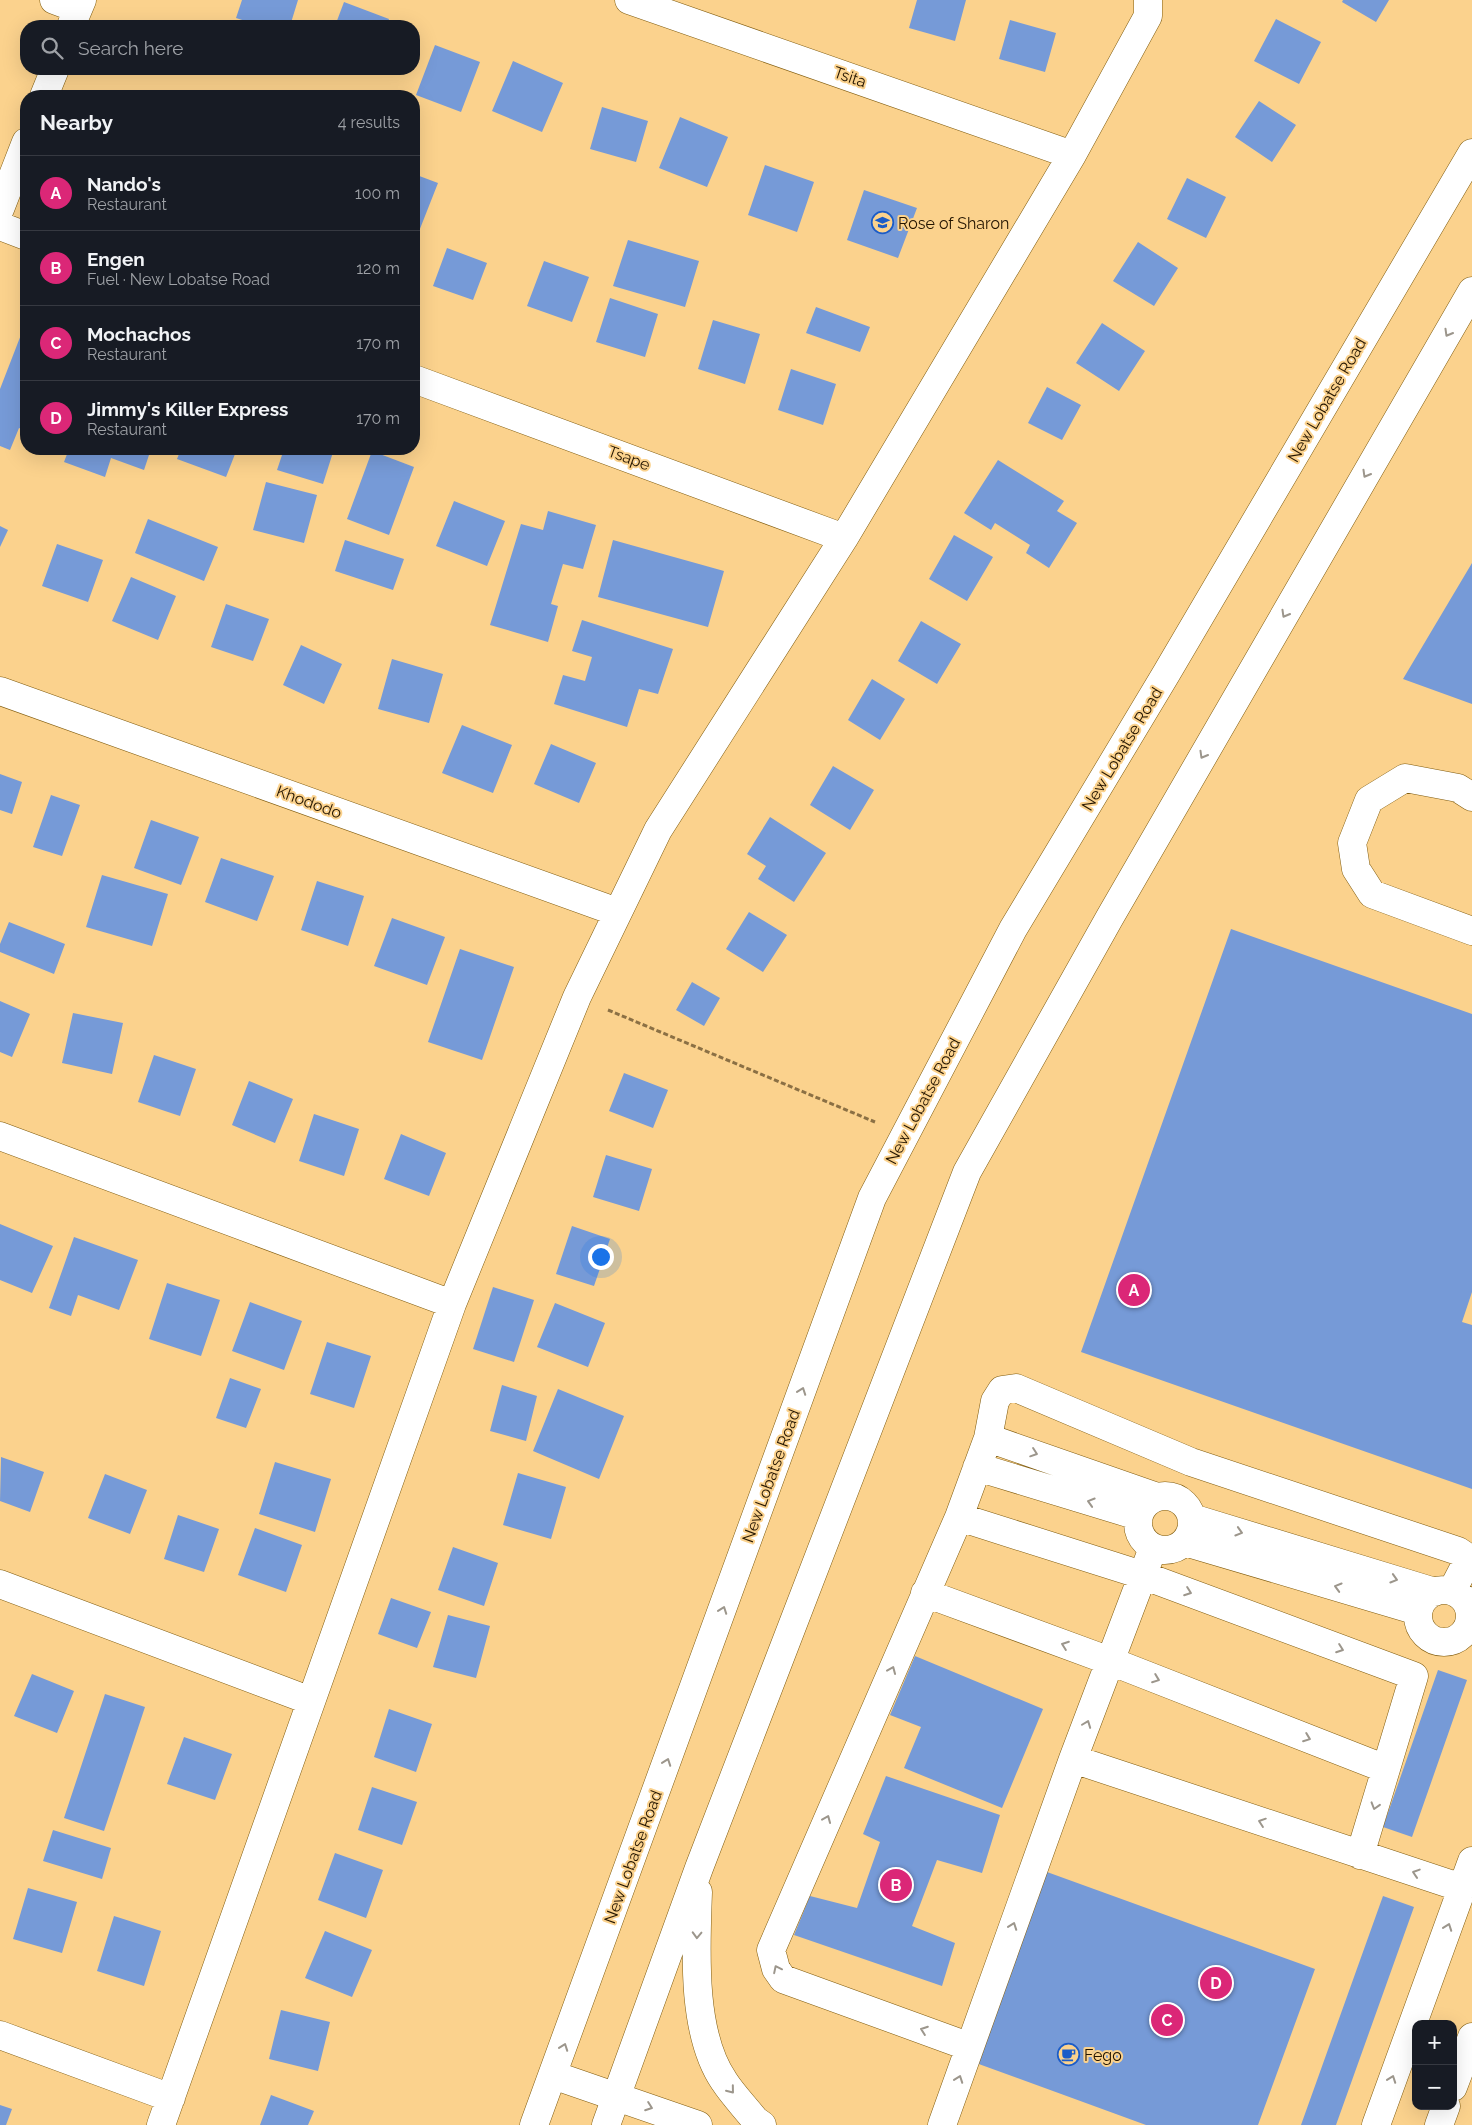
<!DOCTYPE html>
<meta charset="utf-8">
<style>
:root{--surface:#171b24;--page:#20242c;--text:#f1f3f6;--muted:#9ea1a6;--line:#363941;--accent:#db2777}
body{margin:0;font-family:Raleway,sans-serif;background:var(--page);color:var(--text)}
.controls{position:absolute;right:15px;bottom:15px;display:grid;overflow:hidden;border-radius:10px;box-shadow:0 5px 20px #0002}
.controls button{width:45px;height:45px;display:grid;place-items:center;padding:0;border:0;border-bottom:1px solid var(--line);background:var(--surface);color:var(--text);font:25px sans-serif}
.you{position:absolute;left:600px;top:1256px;width:18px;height:18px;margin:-12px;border:4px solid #fff;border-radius:50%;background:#1a73e8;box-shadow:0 0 0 8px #1a73e833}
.badge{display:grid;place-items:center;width:32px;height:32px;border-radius:50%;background:var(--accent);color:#fff;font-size:16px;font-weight:700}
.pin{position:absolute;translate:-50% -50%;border:2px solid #fff;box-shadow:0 1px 5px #0006}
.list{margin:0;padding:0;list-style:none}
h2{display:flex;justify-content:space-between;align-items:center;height:65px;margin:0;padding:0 20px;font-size:21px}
h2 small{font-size:16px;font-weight:400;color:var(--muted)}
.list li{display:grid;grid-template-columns:32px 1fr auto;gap:15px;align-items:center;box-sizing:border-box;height:75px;padding:0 20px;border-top:1px solid var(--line)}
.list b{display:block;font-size:19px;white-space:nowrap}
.list p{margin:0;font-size:16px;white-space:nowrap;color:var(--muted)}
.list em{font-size:16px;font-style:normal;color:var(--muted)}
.icon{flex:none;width:28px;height:28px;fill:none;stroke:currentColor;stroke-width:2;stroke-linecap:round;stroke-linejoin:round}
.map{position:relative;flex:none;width:1472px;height:2125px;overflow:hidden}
.search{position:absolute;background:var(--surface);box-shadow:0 5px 20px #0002;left:20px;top:20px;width:400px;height:55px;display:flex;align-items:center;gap:12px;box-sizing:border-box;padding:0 18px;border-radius:20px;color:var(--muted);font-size:19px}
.panel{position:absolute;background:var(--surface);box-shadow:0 5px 20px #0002;left:20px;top:90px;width:400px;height:365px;border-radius:20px}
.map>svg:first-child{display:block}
</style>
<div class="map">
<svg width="1472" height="2125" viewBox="0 0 1472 2125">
<rect width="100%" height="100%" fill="#fbd28d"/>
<!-- building -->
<path fill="#769ad7" d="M242 0H298L290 26H261L236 18Z
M917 0H966L955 41 909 28Z
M1343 0H1389L1376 22 1342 2Z
M344 2 389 19 387 26H335Z
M1276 19 1321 42 1299 84 1254 61Z
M1010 20 1056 33 1045 72 999 59Z
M435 45 480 62 461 112 416 95Z
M513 61 563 83 542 132 492 111Z
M1259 101 1296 125 1272 162 1235 137Z
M602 107 648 121 636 162 590 149Z
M680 117 728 137 707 187 659 168Z
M765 165 814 182 797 232 748 215Z
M414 174 438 183 414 244Z
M1187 178 1226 197 1206 238 1167 219Z
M864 190 917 208 898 258 847 240Z
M628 240 699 261 685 307 613 286Z
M1138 242 1178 268 1154 306 1113 281Z
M447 248 487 263 473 300 433 286Z
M544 261 589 277 572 322 527 306Z
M610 298 658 314 645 357 596 342Z
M816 307 870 327 860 352 806 333Z
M713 320 760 334 745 384 698 369Z
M1102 323 1145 351 1119 391 1076 363Z
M24 327 26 328V431L19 428 10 450 0 446V389Z
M791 369 836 384 823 425 778 410Z
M1047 387 1081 405 1062 440 1028 423Z
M69 449H151L144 470 111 458 105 477 64 462Z
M181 449H237L226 477 177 459Z
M284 449H334L323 484 277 470Z
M372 451 414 467 389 535 347 519Z
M998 460 1064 501 1057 511 1077 523 1049 568 1026 553 1030 545 995 523 991 530 964 513Z
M266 482 317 495 304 543 253 530Z
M454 501 505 521 487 566 436 546Z
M548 511 596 525 583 569 563 564 551 604 558 606 548 642 490 625 521 524 543 530Z
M148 519 218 547 204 581 135 553Z
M0 526 8 530 0 547Z
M954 535 993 557 967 601 929 579Z
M345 540 404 559 393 590 335 571Z
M613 540 724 571 708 627 598 597Z
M57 544 103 560 88 602 42 586Z
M1472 563V704L1403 679Z
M131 577 176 596 158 640 112 621Z
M226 604 269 619 253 661 211 647Z
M582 620 673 649 658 694 639 689 627 727 554 704 563 675 585 681 592 657 572 651Z
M921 621 961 644 937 684 898 661Z
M301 645 342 664 324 704 283 685Z
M392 659 443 674 429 723 378 709Z
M872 679 905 699 880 740 848 720Z
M462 725 512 745 493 793 442 773Z
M551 744 596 763 579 803 534 784Z
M833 766 874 790 850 830 810 805Z
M0 774 22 782 12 814 0 810Z
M51 795 80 805 62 856 33 847Z
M770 817 826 853 794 902 758 879 766 866 747 854Z
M151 820 199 837 181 885 134 868Z
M221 858 274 876 257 921 205 902Z
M102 875 168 894 152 946 86 927Z
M317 881 364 896 348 946 301 930Z
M749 912 787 935 763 972 726 949Z
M392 918 445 937 427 985 374 966Z
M9 922 65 944 54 974 0 952V944Z
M1231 929 1472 1014V1292L1462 1322 1472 1325V1489L1081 1352Z
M460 949 514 967 482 1060 428 1042Z
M692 982 720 998 704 1026 676 1010Z
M0 1001 30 1014 12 1057 0 1052Z
M73 1013 123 1023 112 1074 62 1063Z
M154 1055 196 1069 180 1116 138 1102Z
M624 1073 668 1090 653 1128 609 1111Z
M249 1081 293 1099 275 1143 232 1125Z
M314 1114 359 1129 344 1176 299 1161Z
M401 1134 446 1153 429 1196 384 1179Z
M606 1155 652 1169 639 1211 593 1197Z
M0 1224 53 1246 32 1293 0 1280Z
M572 1226 610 1239 594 1286 556 1274Z
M74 1237 138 1260 119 1310 78 1295 71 1316 49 1308Z
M167 1283 220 1300 201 1356 149 1339Z
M493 1287 534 1300 514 1362 473 1349Z
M250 1302 302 1321 284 1370 232 1351Z
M555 1303 605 1323 588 1367 537 1347Z
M327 1342 371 1356 354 1408 310 1394Z
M230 1378 261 1389 246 1428 216 1418Z
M502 1385 537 1396 526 1441 490 1431Z
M558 1389 624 1416 599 1479 533 1451Z
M1 1457 44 1472 30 1512 0 1501Z
M275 1462 331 1479 315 1532 259 1514Z
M518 1473 566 1487 551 1539 503 1525Z
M105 1474 147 1490 130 1534 88 1518Z
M178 1515 219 1529 204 1572 164 1559Z
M255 1528 302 1545 286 1592 238 1575Z
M453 1547 498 1563 484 1606 438 1590Z
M391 1598 431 1612 417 1648 378 1634Z
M448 1615 490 1626 476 1678 433 1667Z
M915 1656 1043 1709 1002 1808 904 1768 921 1727 890 1715Z
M1438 1670 1467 1680 1412 1837 1383 1827Z
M32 1674 74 1691 57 1733 14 1716Z
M105 1694 145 1707 104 1831 64 1818Z
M389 1709 432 1724 416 1772 374 1757Z
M184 1737 232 1754 215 1800 167 1784Z
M886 1776 1000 1815 982 1873 937 1860 912 1926 955 1943 942 1986 794 1935 810 1896 857 1908 880 1842 863 1834Z
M372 1787 417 1802 402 1845 358 1830Z
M53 1830 111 1848 102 1879 43 1861Z
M335 1853 383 1870 366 1918 318 1900Z
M1047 1872 1315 1969 1258 2125H1146L976 2063Z
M28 1888 77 1902 62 1953 13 1939Z
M1383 1896 1414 1907 1336 2125H1301Z
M114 1916 161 1931 144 1986 97 1971Z
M325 1931 372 1950 352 1997 305 1978Z
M281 2010 330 2022 318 2071 269 2059Z
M271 2095 314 2111 308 2125H260Z
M0 2105 12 2109 6 2125H0Z"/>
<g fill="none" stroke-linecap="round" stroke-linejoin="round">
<defs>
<path id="minor" d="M54 0 78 9
M629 0 1072 155
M71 26 82 0
M44 96 55 69
M0 209 26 142
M0 226 26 236
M414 379 844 538
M0 691 617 912
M1472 797 1458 788 1405 778 1369 800 1352 843 1356 869 1372 894 1472 931
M0 1136 452 1304
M988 1438 1157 1497
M977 1467 1138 1516
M1138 1523a27 27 0 1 1 54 0a27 27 0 1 1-54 0Z
M959 1517 1142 1575 1414 1676 1360 1855
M1192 1518 1435 1592
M1185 1542 1418 1611
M0 1584 311 1701
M1418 1616a26 26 0 1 1 52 0a26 26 0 1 1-52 0Z
M925 1593 1110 1661 1386 1769
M1073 1759 1462 1888
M0 2035 171 2098
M970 2047 783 1979 776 1969 771 1950 959 1517 988 1438 995 1401 1002 1390 1016 1388 1191 1462 1458 1551 1464 1555 1466 1564 1452 1591
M553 2075 698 2125
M1453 2087 1472 2037
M161 2125 452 1304 577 997 658 830 844 538 1072 155 1148 16V0
M942 2125 1073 1759 1153 1548
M1376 2125 1472 1861
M1439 2125 1446 2106"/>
<path id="major" d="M698 1892C696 1949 691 2033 724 2081 733 2095 745 2107 755 2120L762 2125
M534 2125 872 1198 1013 929 1166 674 1472 153
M606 2125 699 1868 967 1172 1110 917 1472 291"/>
</defs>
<!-- minor casing -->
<use href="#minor" stroke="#805c0e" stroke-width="29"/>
<!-- major casing -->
<use href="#major" stroke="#805c0e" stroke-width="29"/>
<!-- path -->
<path stroke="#8b7044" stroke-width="3" stroke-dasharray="5 2.5" stroke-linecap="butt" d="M608 1010 875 1122"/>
<!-- minor -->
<use href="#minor" stroke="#fff" stroke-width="28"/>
<!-- major -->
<use href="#major" stroke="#fff" stroke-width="28"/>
</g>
<!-- one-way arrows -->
<defs><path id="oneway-chevron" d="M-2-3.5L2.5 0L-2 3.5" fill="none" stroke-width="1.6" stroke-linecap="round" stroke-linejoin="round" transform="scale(1.25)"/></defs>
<g stroke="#9c968c">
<use href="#oneway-chevron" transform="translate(1448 333) rotate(120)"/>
<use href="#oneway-chevron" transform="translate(1366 474) rotate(120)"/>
<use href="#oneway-chevron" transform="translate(1285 614) rotate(120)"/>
<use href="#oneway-chevron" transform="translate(1203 755) rotate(120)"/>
<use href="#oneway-chevron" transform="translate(802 1391) rotate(-70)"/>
<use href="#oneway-chevron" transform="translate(1034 1453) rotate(19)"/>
<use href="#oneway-chevron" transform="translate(1091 1502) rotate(-163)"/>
<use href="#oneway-chevron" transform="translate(1239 1532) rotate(17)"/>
<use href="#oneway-chevron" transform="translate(1394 1579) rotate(17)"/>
<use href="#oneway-chevron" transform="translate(1338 1587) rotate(-164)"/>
<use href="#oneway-chevron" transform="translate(1188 1592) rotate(20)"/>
<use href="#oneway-chevron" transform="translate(723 1610) rotate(-70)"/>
<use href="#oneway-chevron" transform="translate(1065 1645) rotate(-160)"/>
<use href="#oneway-chevron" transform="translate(1340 1649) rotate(20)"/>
<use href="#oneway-chevron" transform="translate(892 1670) rotate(-67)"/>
<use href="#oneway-chevron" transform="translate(1156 1679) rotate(21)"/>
<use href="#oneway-chevron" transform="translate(1087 1724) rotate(-69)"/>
<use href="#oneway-chevron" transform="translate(1307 1738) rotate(21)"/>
<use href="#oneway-chevron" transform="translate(667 1762) rotate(-70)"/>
<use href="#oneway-chevron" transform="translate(1375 1806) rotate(107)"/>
<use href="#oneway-chevron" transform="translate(827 1819) rotate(-67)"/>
<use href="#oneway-chevron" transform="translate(1262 1822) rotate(-161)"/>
<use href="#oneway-chevron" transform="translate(1416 1873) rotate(-162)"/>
<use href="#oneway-chevron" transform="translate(1013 1926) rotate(-70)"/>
<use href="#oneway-chevron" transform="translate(1448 1927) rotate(-70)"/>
<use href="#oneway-chevron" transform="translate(697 1935) rotate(92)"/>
<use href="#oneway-chevron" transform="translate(777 1969) rotate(-116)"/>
<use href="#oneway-chevron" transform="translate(924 2030) rotate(-160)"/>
<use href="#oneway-chevron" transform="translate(564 2047) rotate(-70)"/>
<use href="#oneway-chevron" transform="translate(959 2079) rotate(-70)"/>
<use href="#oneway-chevron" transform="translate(1392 2079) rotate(-70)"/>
<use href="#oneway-chevron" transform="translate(731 2090) rotate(51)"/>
<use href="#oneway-chevron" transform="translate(649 2107) rotate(20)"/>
</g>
<!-- icons -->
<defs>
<symbol id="school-ring" viewBox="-11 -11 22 22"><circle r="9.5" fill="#fbd28d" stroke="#1b5cc8" stroke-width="1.5"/><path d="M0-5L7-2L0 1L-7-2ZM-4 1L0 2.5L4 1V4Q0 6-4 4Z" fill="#1b5cc8"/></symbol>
<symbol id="cafe-ring" viewBox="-11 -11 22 22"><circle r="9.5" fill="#fbd28d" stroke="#1b5cc8" stroke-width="1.5"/><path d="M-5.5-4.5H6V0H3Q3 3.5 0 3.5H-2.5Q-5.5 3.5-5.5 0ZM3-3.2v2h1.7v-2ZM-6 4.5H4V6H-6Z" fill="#1b5cc8"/></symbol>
</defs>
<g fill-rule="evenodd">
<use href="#school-ring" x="870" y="210" width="25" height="25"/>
<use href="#cafe-ring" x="1056" y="2042" width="25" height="25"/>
</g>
<g text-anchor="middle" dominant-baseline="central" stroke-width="4" stroke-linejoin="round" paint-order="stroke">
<!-- street labels -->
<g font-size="16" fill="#241500" stroke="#fbd28d">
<text transform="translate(850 77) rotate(19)">Tsita</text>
<text transform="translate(1327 400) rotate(-60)">New Lobatse Road</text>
<text transform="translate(629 458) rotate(20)">Tsape</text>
<text transform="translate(1122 749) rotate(-59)">New Lobatse Road</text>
<text transform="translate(309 802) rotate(20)">Khododo</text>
<text transform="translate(923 1101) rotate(-62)">New Lobatse Road</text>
<text transform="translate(771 1476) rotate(-70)">New Lobatse Road</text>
<text transform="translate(633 1857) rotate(-70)">New Lobatse Road</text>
</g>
<!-- poi labels -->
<g font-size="16" fill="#241500" stroke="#fbd28d" text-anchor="start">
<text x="898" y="223">Rose of Sharon</text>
<text x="1084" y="2055">Fego</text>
</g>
</g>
</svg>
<div class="controls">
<button>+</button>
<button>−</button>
</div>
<div class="you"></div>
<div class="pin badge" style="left:1134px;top:1290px">A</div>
<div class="pin badge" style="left:896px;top:1885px">B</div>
<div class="pin badge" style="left:1167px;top:2020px">C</div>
<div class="pin badge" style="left:1216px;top:1983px">D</div>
<div class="search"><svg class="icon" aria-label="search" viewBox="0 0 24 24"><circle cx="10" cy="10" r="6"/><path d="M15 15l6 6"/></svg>Search here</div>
<section class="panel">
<h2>Nearby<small>4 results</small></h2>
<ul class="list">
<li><span class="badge">A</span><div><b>Nando's</b><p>Restaurant</p></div><em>100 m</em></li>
<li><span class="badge">B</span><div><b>Engen</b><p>Fuel · New Lobatse Road</p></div><em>120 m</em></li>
<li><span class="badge">C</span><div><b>Mochachos</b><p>Restaurant</p></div><em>170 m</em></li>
<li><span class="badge">D</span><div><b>Jimmy's Killer Express</b><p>Restaurant</p></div><em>170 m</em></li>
</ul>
</section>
</div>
